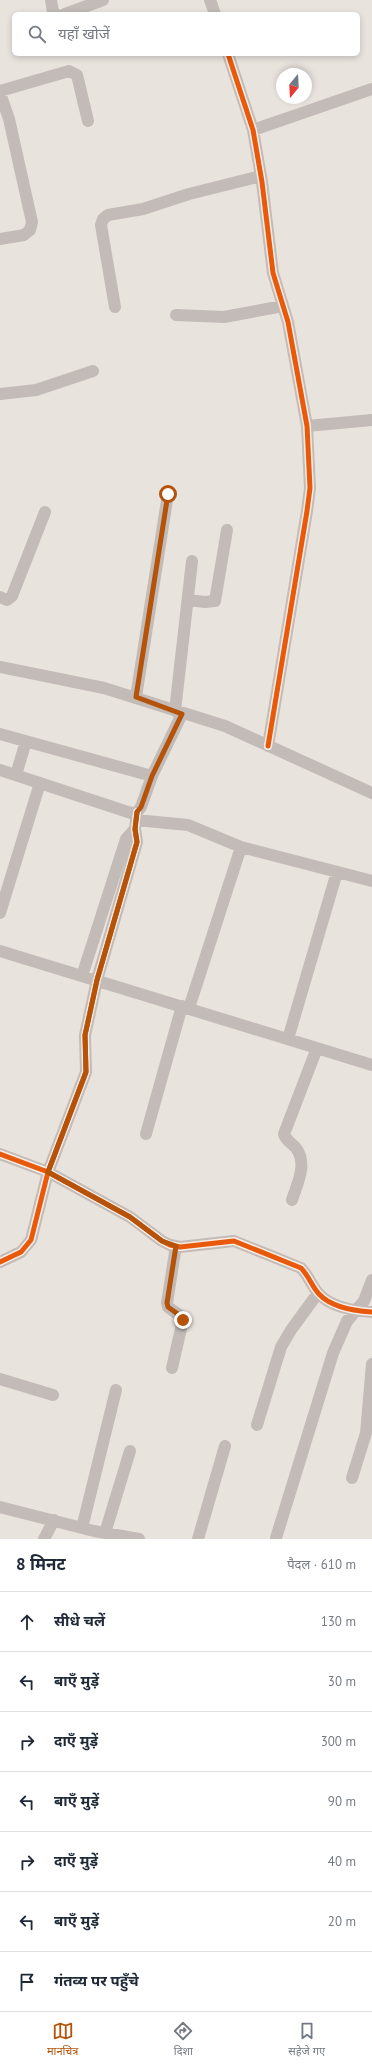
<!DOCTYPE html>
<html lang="hi">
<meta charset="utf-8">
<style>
:root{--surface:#fff;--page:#f6f6f7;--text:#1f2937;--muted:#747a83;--line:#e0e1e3;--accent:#b45309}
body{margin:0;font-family:"PT Sans","Noto Sans Devanagari",sans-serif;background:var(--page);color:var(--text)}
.compass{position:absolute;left:276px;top:68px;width:36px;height:36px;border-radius:50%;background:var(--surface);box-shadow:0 2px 6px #0003;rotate:198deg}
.stop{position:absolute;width:12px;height:12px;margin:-9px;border:3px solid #b45309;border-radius:50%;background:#fff}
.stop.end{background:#b45309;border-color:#fff;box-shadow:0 1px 4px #0008}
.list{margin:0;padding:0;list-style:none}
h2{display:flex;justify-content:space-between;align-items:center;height:52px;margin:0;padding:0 16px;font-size:17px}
h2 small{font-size:13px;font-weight:400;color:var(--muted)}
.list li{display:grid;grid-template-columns:26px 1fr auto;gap:12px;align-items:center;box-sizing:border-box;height:60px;padding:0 16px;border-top:1px solid var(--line)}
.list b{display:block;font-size:15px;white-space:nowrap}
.list em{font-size:13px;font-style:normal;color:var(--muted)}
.icon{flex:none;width:22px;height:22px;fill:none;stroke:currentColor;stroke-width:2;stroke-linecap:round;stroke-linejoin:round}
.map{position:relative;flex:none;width:372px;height:1539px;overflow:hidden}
.search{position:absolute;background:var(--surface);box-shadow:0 2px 6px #0003;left:12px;right:12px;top:12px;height:44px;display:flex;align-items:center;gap:10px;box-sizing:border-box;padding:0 14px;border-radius:6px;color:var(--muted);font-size:15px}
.sheet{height:472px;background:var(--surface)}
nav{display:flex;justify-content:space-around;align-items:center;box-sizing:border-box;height:56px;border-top:1px solid var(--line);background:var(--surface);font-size:11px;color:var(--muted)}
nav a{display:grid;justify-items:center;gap:2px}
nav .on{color:var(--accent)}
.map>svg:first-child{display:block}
</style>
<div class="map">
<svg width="372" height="1539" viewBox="0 0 372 1539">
<rect width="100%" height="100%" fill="#e9e3de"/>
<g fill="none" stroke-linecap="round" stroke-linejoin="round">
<!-- minor -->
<path stroke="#c2bbb8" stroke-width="12" d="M51 0 53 12 56 14
M210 0 215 14
M65 14 103 0
M228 54 253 130 262 182 273 273 288 322 307 426 310 488 307 511 268 746
M0 91 69 71 77 75 88 121
M0 93 9 119 32 222 30 230 24 235 0 239
M253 130 372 89
M115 307 101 225 103 219 108 215 143 209 189 194 261 176
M176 315 224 317 283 306
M0 394 36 390 93 371
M307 426 372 420
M0 597 7 600 12 596 45 512
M188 600 205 602 215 601 227 530
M0 667 104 688 225 726 372 793
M136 697 168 494
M175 711 192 561
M0 734 152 776
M0 770 131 813 137 812 141 807 152 776 182 714
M16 775 26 741
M136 820 188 825 241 847 372 881
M0 913 40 783
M0 951 372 1065
M82 976 126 839 135 829
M189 1008 241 847
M288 1039 337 872
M146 1134 182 1006
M0 1154 48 1172 130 1217 162 1241 170 1245 180 1247 234 1241 301 1268C309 1276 312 1287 319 1294 331 1307 355 1311 372 1312
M292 1200C297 1184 308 1164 296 1148 291 1142 286 1141 284 1134L317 1048
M0 1262 21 1252 31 1240 48 1172 86 1072 85 1035 89 1017 97 980 137 842 135 829 137 812
M172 1368 183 1320 182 1317 168 1307 167 1303 176 1246
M0 1379 53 1395
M257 1425 281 1347 291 1330 318 1293
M352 1478 366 1433 372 1364
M0 1507 94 1531 139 1539
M82 1528 116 1390
M105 1533 130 1451
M276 1538 333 1353 347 1321 364 1301 372 1280
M44 1539 54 1520
M198 1539 225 1446"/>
<defs>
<path id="cycleway" d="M228 54 253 130 262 182 273 273 288 322 307 426 310 488 307 511 268 746
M0 1154 48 1172 130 1217 162 1241 170 1245 180 1247 234 1241 301 1268C309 1276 312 1287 319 1294 331 1307 355 1311 372 1312
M0 1262 21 1252 31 1240 48 1172 86 1072 85 1035 89 1017 97 980 137 842 135 829 137 812"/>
</defs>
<!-- cycleway casing -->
<use href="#cycleway" stroke="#f7ede5" stroke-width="8"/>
<!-- cycleway -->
<use href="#cycleway" stroke="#e8590c" stroke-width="5"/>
</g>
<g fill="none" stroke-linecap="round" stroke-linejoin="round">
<!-- route -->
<path stroke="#b45309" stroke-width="5" d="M168 494 136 697 182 714 152 776 141 807 137 812 135 829 137 842 97 980 89 1017 85 1035 86 1072 48 1172 130 1217 162 1241 176 1246 167 1303 168 1307 182 1317 183 1320"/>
</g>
</svg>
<svg class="compass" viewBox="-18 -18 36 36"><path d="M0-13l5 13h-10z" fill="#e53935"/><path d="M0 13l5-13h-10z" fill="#747a83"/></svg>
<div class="stop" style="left:168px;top:494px"></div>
<div class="stop end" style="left:183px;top:1320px"></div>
<div class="search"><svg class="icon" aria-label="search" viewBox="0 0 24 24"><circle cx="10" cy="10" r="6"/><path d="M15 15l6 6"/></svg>यहाँ खोजें</div>
</div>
<section class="sheet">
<h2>8 मिनट<small>पैदल · 610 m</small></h2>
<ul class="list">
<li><svg class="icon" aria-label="ahead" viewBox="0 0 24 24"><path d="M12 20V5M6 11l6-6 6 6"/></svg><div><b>सीधे चलें</b></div><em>130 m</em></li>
<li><svg class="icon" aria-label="left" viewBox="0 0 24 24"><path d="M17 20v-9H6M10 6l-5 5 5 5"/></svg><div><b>बाएँ मुड़ें</b></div><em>30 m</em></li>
<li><svg class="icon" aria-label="right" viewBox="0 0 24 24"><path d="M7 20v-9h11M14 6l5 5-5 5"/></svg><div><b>दाएँ मुड़ें</b></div><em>300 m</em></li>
<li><svg class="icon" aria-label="left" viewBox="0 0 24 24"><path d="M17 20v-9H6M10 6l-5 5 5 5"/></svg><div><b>बाएँ मुड़ें</b></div><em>90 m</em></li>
<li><svg class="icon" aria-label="right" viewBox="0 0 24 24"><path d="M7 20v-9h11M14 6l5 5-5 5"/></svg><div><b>दाएँ मुड़ें</b></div><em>40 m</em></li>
<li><svg class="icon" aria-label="left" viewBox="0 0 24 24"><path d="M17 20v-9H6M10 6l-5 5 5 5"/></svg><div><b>बाएँ मुड़ें</b></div><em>20 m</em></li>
<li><svg class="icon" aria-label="arrive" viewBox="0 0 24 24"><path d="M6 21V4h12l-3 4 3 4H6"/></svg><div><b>गंतव्य पर पहुँचे</b></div></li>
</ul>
</section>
<nav>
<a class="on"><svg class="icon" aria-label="map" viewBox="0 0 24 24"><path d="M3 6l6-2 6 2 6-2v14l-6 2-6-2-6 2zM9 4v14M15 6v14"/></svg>मानचित्र</a>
<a><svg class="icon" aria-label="directions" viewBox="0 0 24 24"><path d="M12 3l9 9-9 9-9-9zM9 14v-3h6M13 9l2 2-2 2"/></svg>दिशा</a>
<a><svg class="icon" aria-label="saved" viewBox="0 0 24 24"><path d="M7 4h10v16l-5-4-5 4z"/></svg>सहेजे गए</a>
</nav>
